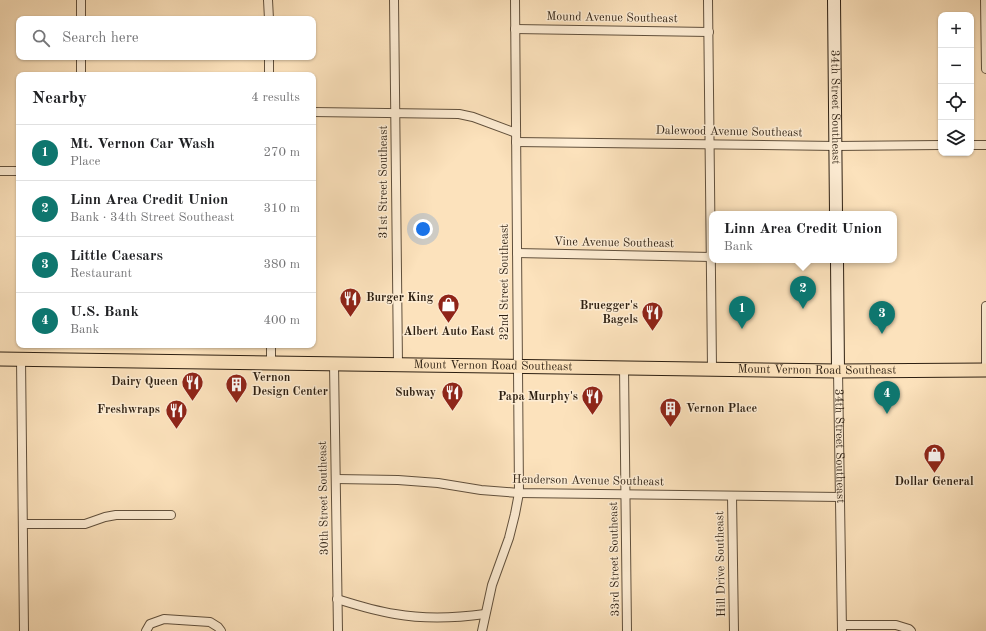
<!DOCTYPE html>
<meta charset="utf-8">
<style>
:root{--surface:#fff;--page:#f2f2f2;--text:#202124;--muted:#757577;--line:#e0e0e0;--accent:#0f766e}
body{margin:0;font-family:"Old Standard TT",serif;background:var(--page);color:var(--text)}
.controls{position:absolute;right:12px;top:12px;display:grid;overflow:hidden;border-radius:8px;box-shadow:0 1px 3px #0004}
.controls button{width:36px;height:36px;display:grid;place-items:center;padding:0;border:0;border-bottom:1px solid var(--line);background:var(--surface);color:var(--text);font:20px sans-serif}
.you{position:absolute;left:423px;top:229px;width:14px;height:14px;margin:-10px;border:3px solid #fff;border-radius:50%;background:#1a73e8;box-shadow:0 0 0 6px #1a73e833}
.badge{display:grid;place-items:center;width:26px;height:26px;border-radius:50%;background:var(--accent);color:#fff;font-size:13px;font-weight:700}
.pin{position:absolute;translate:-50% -33px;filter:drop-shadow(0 1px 2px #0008)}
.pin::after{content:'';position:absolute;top:21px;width:14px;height:12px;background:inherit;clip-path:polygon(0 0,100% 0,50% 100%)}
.popup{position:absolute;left:709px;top:211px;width:188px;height:52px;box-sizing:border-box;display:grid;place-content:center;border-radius:8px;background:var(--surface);filter:drop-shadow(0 1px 3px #0005);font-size:13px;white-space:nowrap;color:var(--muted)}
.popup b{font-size:15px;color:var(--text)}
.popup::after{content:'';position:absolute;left:50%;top:100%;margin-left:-8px;border:8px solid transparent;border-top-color:var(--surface)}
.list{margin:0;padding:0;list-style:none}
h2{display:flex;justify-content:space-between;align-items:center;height:52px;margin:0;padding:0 16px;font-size:17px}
h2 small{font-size:13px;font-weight:400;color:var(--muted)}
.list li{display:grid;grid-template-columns:26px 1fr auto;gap:12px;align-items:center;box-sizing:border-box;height:56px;padding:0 16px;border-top:1px solid var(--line)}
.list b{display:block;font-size:15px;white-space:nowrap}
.list p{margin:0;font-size:13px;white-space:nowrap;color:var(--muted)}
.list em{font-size:13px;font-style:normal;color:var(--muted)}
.icon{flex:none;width:22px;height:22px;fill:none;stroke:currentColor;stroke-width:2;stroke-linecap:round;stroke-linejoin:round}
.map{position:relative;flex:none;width:986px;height:631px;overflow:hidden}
.search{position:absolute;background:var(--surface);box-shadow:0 1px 3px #0004;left:16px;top:16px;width:300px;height:44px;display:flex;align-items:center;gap:10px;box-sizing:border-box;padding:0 14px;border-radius:8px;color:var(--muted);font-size:15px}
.panel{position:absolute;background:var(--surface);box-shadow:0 1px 3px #0004;left:16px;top:72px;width:300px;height:276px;border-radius:8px}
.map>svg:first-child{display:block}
</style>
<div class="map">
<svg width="986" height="631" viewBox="0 0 986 631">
<rect width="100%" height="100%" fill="#fce2bc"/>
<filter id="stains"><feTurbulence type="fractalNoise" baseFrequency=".005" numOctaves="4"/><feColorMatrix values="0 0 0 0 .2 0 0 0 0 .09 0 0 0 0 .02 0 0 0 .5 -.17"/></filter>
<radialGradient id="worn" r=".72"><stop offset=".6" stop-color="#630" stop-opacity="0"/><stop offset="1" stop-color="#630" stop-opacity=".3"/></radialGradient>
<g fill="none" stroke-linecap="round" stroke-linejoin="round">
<defs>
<g id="street">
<path d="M81 0V19"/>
<path d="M268 0 269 19"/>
<path d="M394 0 398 364"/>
<path d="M708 0 712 368"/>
<path d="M985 0 986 69"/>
<path d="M515 29 709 32"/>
<path d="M81 57V75"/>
<path d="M269 57V75"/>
<path d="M313 112 459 114 473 117 516 133"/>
<path d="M516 142 836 146 941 145"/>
<path d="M971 145H986"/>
<path d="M0 171H19"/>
<path d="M517 253 711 257"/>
<path d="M271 345V363"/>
<path d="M21 359 24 631"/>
<path d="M334 364 338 631"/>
<path d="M624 367 627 631"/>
<path d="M986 370V306"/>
<path id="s1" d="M838 371 842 631"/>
<path d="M336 479 398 480 438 483 481 490 519 493 840 497"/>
<path d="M732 496 734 631"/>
<path d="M23 524H85L105 517 116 515H171"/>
<path d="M337 599C356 605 375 611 395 614 423 619 456 618 485 614"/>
<path d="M842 625H896L909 629 911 631"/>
<path d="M146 631 150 624 164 619 210 622 218 627 221 631"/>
<path d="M482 631 492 585 509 538 515 514 519 493 515 0"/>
</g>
<g id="secondary">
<path id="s2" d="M834 0 836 214"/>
<path d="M837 260 838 371"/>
</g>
<g id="primary">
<path id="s3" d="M0 359 838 371 986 370"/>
</g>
</defs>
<!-- street casing -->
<use href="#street" stroke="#61503c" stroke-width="10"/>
<!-- secondary casing -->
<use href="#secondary" stroke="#2d1f11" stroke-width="14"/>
<!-- primary casing -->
<use href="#primary" stroke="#2d1f11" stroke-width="15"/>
<!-- street -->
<use href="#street" stroke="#fdecd3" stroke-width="8"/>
<!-- secondary -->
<use href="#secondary" stroke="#fdecd3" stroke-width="12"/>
<!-- primary -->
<use href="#primary" stroke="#fce2bc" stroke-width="13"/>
</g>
<!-- icons -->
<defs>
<symbol id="restaurant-pin" viewBox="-11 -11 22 30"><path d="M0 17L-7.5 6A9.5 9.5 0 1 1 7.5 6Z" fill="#8f2418" stroke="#fdecd3"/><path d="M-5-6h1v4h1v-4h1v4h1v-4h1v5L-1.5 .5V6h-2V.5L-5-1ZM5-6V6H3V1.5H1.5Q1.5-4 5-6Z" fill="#fff"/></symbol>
<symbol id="shop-pin" viewBox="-11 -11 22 30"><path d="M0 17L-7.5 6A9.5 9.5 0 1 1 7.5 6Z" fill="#8f2418" stroke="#fdecd3"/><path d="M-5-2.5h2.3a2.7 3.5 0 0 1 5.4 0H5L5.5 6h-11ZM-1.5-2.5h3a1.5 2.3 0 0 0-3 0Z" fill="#fff"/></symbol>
<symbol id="building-pin" viewBox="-11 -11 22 30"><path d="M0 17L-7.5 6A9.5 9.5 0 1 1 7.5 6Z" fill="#8f2418" stroke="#fdecd3"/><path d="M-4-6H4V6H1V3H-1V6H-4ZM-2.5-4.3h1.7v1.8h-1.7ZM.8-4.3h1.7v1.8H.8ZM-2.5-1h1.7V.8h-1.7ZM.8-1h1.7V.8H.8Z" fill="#fff"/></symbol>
</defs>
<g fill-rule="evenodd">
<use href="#restaurant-pin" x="338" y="286" width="25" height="34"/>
<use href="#shop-pin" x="436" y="292" width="25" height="34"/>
<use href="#restaurant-pin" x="640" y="300" width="25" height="34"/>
<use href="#restaurant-pin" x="180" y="370" width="25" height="34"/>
<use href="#building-pin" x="224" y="372" width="25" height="34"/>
<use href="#restaurant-pin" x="440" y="380" width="25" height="34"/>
<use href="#restaurant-pin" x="580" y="384" width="25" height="34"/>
<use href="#building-pin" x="658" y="396" width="25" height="34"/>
<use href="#restaurant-pin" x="164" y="398" width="25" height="34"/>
<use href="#shop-pin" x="922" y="442" width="25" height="34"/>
</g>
<g text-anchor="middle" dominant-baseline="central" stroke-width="3" stroke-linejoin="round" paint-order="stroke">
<!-- street labels -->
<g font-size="12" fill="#2d1f11" stroke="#fdecd3">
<text transform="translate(612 18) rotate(1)">Mound Avenue Southeast</text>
<text stroke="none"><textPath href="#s2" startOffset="107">34th Street Southeast</textPath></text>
<text transform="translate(729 132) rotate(1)">Dalewood Avenue Southeast</text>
<text transform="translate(384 182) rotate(-90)">31st Street Southeast</text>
<text transform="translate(614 243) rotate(1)">Vine Avenue Southeast</text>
<text transform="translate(505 282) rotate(-90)">32nd Street Southeast</text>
<text stroke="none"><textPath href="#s3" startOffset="493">Mount Vernon Road Southeast</textPath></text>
<text stroke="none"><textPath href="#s3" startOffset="817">Mount Vernon Road Southeast</textPath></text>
<text stroke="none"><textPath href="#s1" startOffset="75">34th Street Southeast</textPath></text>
<text transform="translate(588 481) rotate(1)">Henderson Avenue Southeast</text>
<text transform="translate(324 498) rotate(-91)">30th Street Southeast</text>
<text transform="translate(615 559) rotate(-91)">33rd Street Southeast</text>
<text transform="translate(721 564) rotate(-91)">Hill Drive Southeast</text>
</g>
<!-- poi labels -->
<g font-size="12" font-weight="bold" fill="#2d1f11" stroke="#fdecd3" text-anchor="end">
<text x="366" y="298" text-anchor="start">Burger King</text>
<text x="638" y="306">Bruegger's<tspan x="638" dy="14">Bagels</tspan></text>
<text x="449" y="332" text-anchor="middle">Albert Auto East</text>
<text x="252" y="378" text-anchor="start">Vernon<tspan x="252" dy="14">Design Center</tspan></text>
<text x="178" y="382">Dairy Queen</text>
<text x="436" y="393">Subway</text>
<text x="578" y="397">Papa Murphy's</text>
<text x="686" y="409" text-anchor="start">Vernon Place</text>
<text x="160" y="410">Freshwraps</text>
<text x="934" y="482" text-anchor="middle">Dollar General</text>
</g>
</g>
<rect width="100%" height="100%" filter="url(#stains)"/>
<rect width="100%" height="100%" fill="url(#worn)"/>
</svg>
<div class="controls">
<button>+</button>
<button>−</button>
<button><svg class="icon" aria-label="locate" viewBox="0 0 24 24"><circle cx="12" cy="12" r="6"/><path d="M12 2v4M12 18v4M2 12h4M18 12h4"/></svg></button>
<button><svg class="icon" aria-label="layers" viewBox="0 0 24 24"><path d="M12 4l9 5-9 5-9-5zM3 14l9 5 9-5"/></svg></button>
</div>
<div class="you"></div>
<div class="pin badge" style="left:742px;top:329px">1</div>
<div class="pin badge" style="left:803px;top:309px">2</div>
<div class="popup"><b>Linn Area Credit Union</b>Bank</div>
<div class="pin badge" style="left:882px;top:334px">3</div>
<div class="pin badge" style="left:887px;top:414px">4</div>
<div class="search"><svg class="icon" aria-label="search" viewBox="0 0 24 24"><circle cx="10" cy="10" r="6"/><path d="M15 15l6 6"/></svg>Search here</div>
<section class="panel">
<h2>Nearby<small>4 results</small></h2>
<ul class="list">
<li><span class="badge">1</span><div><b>Mt. Vernon Car Wash</b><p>Place</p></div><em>270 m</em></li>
<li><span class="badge">2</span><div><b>Linn Area Credit Union</b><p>Bank · 34th Street Southeast</p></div><em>310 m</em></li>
<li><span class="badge">3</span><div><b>Little Caesars</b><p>Restaurant</p></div><em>380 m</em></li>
<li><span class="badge">4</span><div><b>U.S. Bank</b><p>Bank</p></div><em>400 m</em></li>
</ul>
</section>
</div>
